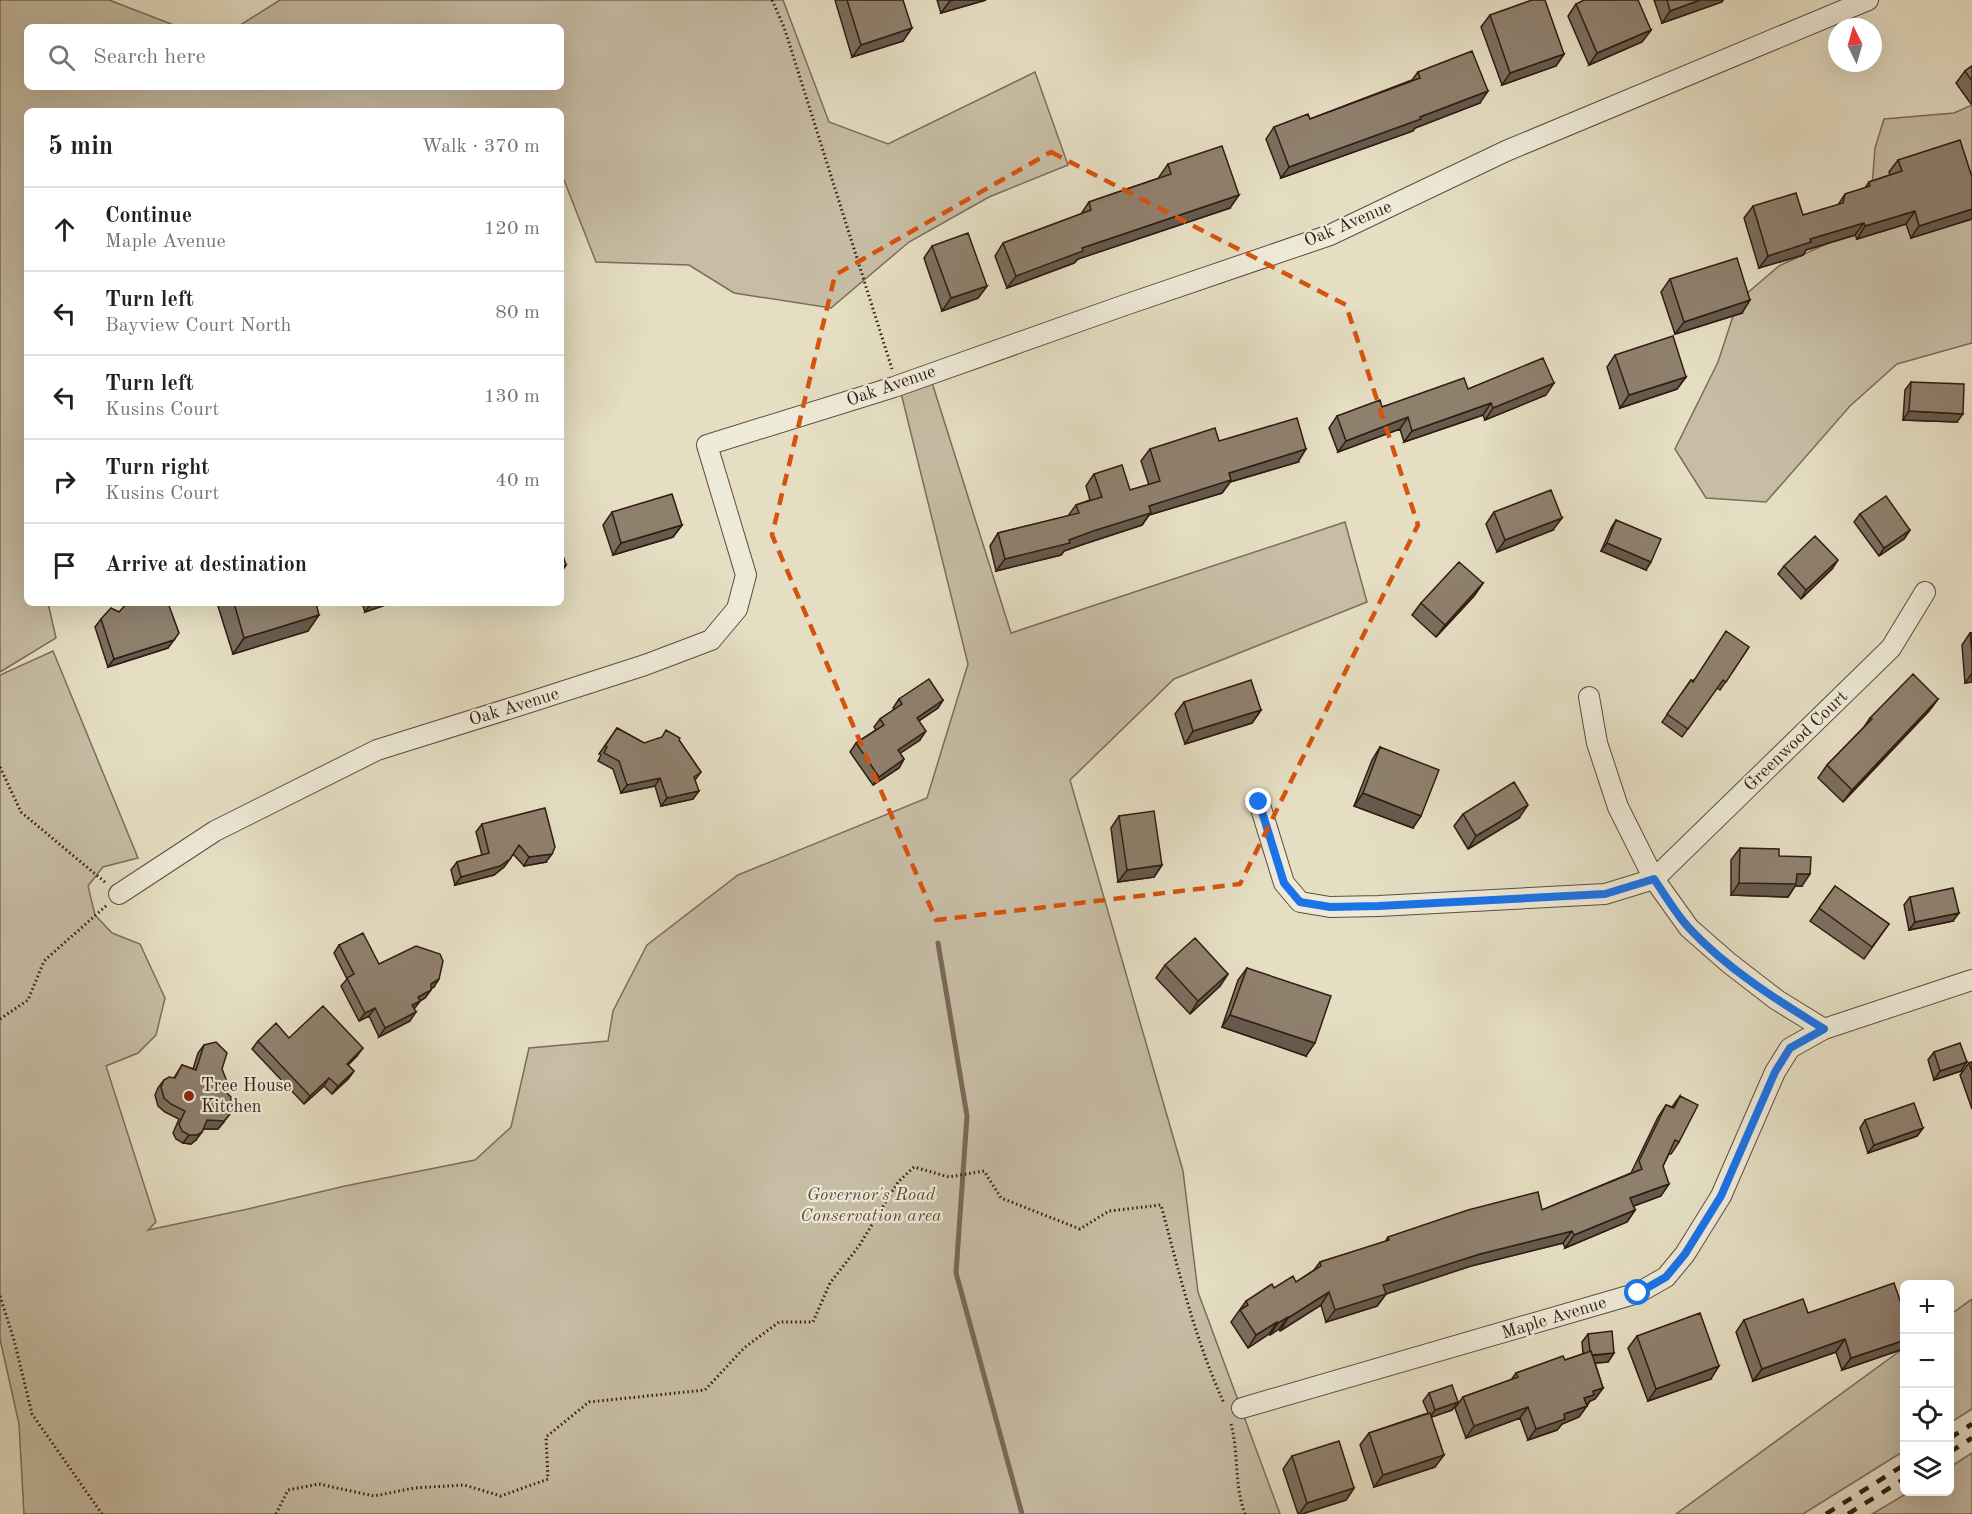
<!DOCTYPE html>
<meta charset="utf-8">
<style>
:root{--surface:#fff;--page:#f6f6f6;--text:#202124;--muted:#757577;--line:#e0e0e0}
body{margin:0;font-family:"Old Standard TT",serif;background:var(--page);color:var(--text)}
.controls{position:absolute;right:18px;bottom:18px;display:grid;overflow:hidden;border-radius:9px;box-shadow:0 6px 24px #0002}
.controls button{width:54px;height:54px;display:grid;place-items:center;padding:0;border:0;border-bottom:2px solid var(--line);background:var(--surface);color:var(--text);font:30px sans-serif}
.compass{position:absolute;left:1828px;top:18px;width:54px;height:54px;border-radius:50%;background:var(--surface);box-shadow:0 6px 24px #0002;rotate:355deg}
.stop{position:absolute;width:18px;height:18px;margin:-14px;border:4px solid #1a73e8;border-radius:50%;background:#fff}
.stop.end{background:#1a73e8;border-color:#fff;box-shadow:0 2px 6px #0008}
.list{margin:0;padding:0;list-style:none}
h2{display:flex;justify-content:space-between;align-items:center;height:78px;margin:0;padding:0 24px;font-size:26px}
h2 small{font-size:20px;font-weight:400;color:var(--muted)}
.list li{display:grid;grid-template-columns:39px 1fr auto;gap:18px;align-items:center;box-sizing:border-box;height:84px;padding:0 24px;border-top:2px solid var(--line)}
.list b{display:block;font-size:22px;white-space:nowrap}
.list p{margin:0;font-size:20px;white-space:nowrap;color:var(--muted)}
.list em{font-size:20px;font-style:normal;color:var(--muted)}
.icon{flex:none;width:33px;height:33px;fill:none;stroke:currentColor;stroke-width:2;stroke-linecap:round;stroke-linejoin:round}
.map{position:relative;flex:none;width:1972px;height:1514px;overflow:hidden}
.search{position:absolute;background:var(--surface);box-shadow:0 6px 24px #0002;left:24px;top:24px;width:540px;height:66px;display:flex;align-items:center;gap:15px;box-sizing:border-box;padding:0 21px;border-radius:9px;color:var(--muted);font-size:22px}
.panel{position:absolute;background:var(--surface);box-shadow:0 6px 24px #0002;left:24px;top:108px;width:540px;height:498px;border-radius:9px}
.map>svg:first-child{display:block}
</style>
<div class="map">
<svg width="1972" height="1514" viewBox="0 0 1972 1514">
<rect width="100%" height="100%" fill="#e5dec3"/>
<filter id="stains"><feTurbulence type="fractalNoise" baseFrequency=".00333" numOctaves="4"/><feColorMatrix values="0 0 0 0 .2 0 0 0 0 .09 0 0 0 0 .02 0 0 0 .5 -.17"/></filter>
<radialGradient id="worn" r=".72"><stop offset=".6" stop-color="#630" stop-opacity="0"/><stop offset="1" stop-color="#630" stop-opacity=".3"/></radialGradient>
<!-- green -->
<path fill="#c7bda5" stroke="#7c6c5c" stroke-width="1.5" d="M0 0H109L179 27H27V87H561V27H237L280 0H783L829 122 888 144 1035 72 1068 165 989 197 909 242 831 308 734 293 689 265 596 262 564 180 561 181V111H27V603H48L56 638 0 672Z
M1972 105V343L1897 364 1850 406 1766 502 1706 498 1675 449 1718 362 1738 301 1779 266 1869 224 1875 148 1884 119 1954 113Z
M929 373 1011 633 1345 522 1367 602 1174 679 1070 780 1183 1171 1198 1292 1280 1514H24L19 1424 0 1339V675L53 651 138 858 103 867 88 886 95 915 112 933 140 944 165 998 156 1035 138 1053 106 1066 156 1222 148 1230 248 1209 345 1186 475 1160 511 1127 529 1048 608 1041 613 1011 647 945 738 875 927 798 968 664 899 385Z
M1972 1299V1409L1950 1423V1315Z
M1904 1348V1451L1803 1514H1676Z
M1972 1453V1514H1872L1909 1492H1950V1467Z"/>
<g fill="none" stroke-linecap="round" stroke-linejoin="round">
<!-- stream -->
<path stroke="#796858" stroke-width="5" d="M938 943 967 1116 956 1273 1022 1514"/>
<defs>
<path id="minor" d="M1589 697 1597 743 1618 807 1654 879 1689 928 1729 963 1777 1000 1824 1029
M1259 802 1284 883 1300 902 1330 907 1379 906 1605 894 1654 879 1891 648 1925 592
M119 894 215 831 377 750 524 704 645 665 711 640 737 609 746 575 707 445 894 387 1125 305 1330 235 1506 151 1868 0
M1242 1408 1638 1293 1666 1277 1685 1254 1721 1196 1775 1072 1790 1048 1824 1029 1972 980"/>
</defs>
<!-- minor casing -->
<use href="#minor" stroke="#5f4c3e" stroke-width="22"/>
<!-- path -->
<path stroke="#321b12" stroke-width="3" stroke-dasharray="1.5 3" stroke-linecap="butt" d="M772 0 784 27 892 369
M0 767 21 812 106 883
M0 1019 28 1000 44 961 107 905
M0 1296 14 1340 32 1414 102 1514
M1231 1424C1239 1454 1234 1485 1245 1514
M276 1514 288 1490 319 1484 374 1496 414 1488 464 1485 501 1496 548 1479 546 1437 589 1402 705 1390 744 1348 779 1322H813L830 1283 859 1246 898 1182 914 1167 949 1177 984 1171 1001 1198 1080 1229 1109 1211 1161 1205C1179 1272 1195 1340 1224 1403"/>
<!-- minor -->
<use href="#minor" stroke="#eeead8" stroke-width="20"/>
<!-- rail -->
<path stroke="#321b12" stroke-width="4.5" stroke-dasharray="10 10" stroke-linecap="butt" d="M1950 1438 1972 1424
M1950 1452 1972 1438
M1826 1514 1904 1465
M1848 1514 1904 1479"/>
</g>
<!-- wall -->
<path fill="#7b6e5f" stroke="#321b12" stroke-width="1.5" d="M835 0H903V41L852 57Z
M937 0H986L941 13Z
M1654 0H1723L1722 2 1662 23Z
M1576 4 1651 30 1642 42 1589 65 1568 16Z
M1490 15 1564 54 1556 66 1502 85 1481 27Z
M1972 66V104H1971L1956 83 1965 71Z
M1418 72 1480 103 1415 128 1413 131 1281 178 1266 139 1274 127 1310 119 1412 80Z
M1898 160 1972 177V219L1911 238 1906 224 1857 239 1855 235 1806 250 1803 255 1759 268 1744 218 1753 206 1803 215 1838 205 1845 194 1865 188 1869 182 1890 175 1889 172Z
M1168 164 1230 208 1078 259 1074 263 1007 288 995 256 1003 243 1081 214 1089 202 1159 178V177Z
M932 246 987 286 978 298 942 311 924 258Z
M1670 279 1742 313 1675 334 1661 292Z
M1615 355 1686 377 1677 389 1620 408 1607 367Z
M1911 382 1957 422 1903 420 1905 390Z
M1468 389 1546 395 1485 420 1483 415 1404 442 1400 429 1338 452 1329 428 1337 416Z
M1219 441 1298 462 1230 482 1222 493 1149 515 1142 525 1084 544 1064 551 1061 555 996 571 990 546 998 533 1068 516 1076 505 1090 500 1086 486 1094 474 1130 490 1149 485 1141 461 1150 449Z
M612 512 682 525 673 537 613 555 603 525Z
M1494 512 1553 530 1497 552 1486 524Z
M1860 514 1910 530 1904 539 1879 556 1854 522Z
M1616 520 1646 570 1601 551 1611 528Z
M1784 566 1832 569 1801 599 1778 574Z
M1483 583 1474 596 1436 637 1412 615 1421 603Z
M217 603H316L308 631 233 654Z
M362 603H391L365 612Z
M168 604V648L108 667 95 627 101 619 119 612Z
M1970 633H1972V682L1965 683 1962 645Z
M1749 647 1720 690 1717 688 1682 737 1662 722 1691 680 1692 681Z
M899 699 943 700 938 708 919 721 920 740 900 753 904 759 899 768 873 785 850 752 856 743 876 730 874 727 880 719 895 709 893 708Z
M1938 699 1929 711 1843 802 1818 778 1827 765 1864 727 1870 718Z
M1184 702 1261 710 1252 723 1185 744 1175 714Z
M617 728 644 743 679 740 701 772 695 780 693 799 661 806 655 786 621 793 613 769 598 761 601 755 599 754Z
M1380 747 1413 828 1354 806 1372 760Z
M1463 814 1519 818 1468 849 1454 826Z
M1119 816 1162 865 1154 877 1118 882 1111 828Z
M482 824 546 862 524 866 513 854 504 867 494 875 455 885 451 870 457 862 482 855 476 832Z
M1740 848 1779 856 1802 886H1795L1788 897 1731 895V860Z
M1835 886 1889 924 1864 959 1810 921Z
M1910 897 1953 921 1909 930 1904 905Z
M339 945 379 964 434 987 431 989 425 998 420 1001 414 1009 410 1021 379 1037 369 1016 359 1021 341 986 347 979 334 953Z
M1165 965 1228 974 1220 986 1190 1014 1156 978Z
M1247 968 1306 1056 1222 1027 1238 980Z
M289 1038 357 1056 348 1065 354 1071 348 1079 332 1094 324 1086 304 1104 252 1049 258 1041Z
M204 1045 222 1069 224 1122 218 1129H203L196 1140 191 1144 183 1143 176 1139 173 1133 179 1119 165 1112 158 1106 155 1095 158 1088 164 1080 174 1078 182 1065 193 1069 198 1053Z
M1934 1052 1961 1071 1934 1080 1928 1060Z
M1972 1062V1109L1960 1075 1969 1063Z
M1680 1096 1679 1142 1671 1154H1669L1663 1166 1661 1196 1634 1206 1635 1210 1627 1222 1565 1248 1563 1243 1471 1266 1386 1294 1377 1306 1326 1322 1321 1305 1280 1331 1279 1329 1270 1335 1269 1334 1248 1348 1231 1322 1246 1301 1274 1288 1296 1282 1314 1270 1320 1262 1385 1242 1388 1237 1542 1210 1631 1173 1658 1117 1666 1105 1672 1107Z
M1865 1120 1923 1128 1917 1136 1868 1153 1860 1128Z
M1808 1313 1905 1315V1348L1903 1349 1842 1370 1836 1352 1753 1381 1736 1332 1744 1320Z
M1588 1334 1614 1353 1608 1362 1595 1363 1603 1388 1595 1399 1590 1401 1579 1417 1562 1424 1557 1430 1528 1440 1520 1418 1466 1438 1455 1408 1463 1397 1511 1380 1516 1373 1565 1360 1583 1354 1582 1342Z
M1637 1336 1711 1379 1648 1401 1628 1348Z
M1429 1393 1458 1402 1452 1410 1431 1417 1435 1467 1374 1487 1360 1445 1369 1433 1428 1413 1423 1401Z
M1292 1456 1354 1488 1346 1500 1302 1514H1298L1283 1469Z"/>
<!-- shaded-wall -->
<path fill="#645a4d" stroke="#321b12" stroke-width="1.5" d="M954 0H986L941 13 950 1Z
M1700 0H1723L1722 2 1662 23 1670 11Z
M912 28 903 41 852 57 861 45Z
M1651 30 1642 42 1589 65 1597 53Z
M1564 54 1556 66 1502 85 1510 73Z
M1488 91 1480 103 1415 128 1413 131 1281 178 1289 167Z
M1239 195 1230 208 1078 259 1074 263 1007 288 1016 276 1082 248Z
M1972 209V219L1911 238 1919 226Z
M1915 211 1906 224 1857 239 1865 226Z
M1864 223 1855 235 1806 250 1803 255 1759 268 1768 256 1810 239Z
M987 286 978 298 942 311 951 298Z
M1750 300 1742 313 1675 334 1684 322Z
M1686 377 1677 389 1620 408 1629 395Z
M1554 383 1546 395 1485 420 1493 408Z
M1491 403 1483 415 1404 442 1412 431Z
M1909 411 1963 414 1957 422 1903 420Z
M1408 417 1400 429 1338 452 1346 441Z
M1306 449 1298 462 1230 482 1222 493 1149 515 1142 525 1084 544 1064 551 1061 555 996 571 1005 559 1069 540 1149 506 1229 473Z
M1562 518 1553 530 1497 552 1505 540Z
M682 525 673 537 613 555 621 543Z
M1910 530 1904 539 1879 556 1884 548Z
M1607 543 1651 562 1646 570 1601 551Z
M1838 560 1832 569 1801 599 1806 590Z
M566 565 561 573V567Z
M1483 583 1474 596 1436 637 1445 625Z
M371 603H391L365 612Z
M319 615 308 631 233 654 244 638Z
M174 640 168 648 108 667 114 659Z
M1972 673V682L1965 683Z
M1938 699 1929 711 1843 802 1852 790Z
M943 700 938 708 911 726 917 718Z
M1261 710 1252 723 1185 744 1193 731Z
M926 731 920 740 893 758 898 750Z
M904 759 899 768 873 785 879 777Z
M660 778 655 786 621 793 627 785Z
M699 791 693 799 661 806 667 798Z
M1363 793 1421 816 1413 828 1354 806Z
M1528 805 1519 818 1468 849 1476 836Z
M552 854 546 862 524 866 529 857Z
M510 859 504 867 494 875 455 885 461 877Z
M1162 865 1154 877 1118 882 1127 870Z
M1797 874H1810L1802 886H1795L1788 897 1731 895 1739 883Z
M1959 913 1953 921 1909 930 1915 922Z
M1228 974 1220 986 1190 1014 1198 1001Z
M439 979 434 987 425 992 431 984Z
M431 990 425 998 412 1005 418 997Z
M420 1001 414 1009 412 1005Z
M375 1008 369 1016 359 1021 365 1013Z
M416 1012 410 1021 379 1037 385 1028Z
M1230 1015 1315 1043 1306 1056 1222 1027Z
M363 1048 357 1056 341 1072 347 1064Z
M1967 1062 1961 1071 1934 1080 1940 1071Z
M354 1071 348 1079 332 1094 338 1086Z
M329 1078 324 1086 304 1104 310 1096Z
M230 1114 218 1129H201L207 1120Z
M1923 1128 1917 1136 1868 1153 1874 1145Z
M202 1132 196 1140 191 1144 183 1143 189 1135Z
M1669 1184 1661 1196 1622 1210 1630 1198Z
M1635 1210 1627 1222 1565 1248 1574 1235Z
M1572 1231 1563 1243 1471 1266 1386 1294 1377 1306 1326 1322 1335 1310 1383 1285 1480 1254Z
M1329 1292 1321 1305 1280 1331 1288 1318Z
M1288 1317 1279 1329 1270 1335 1278 1323Z
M1277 1322 1269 1334 1248 1348 1256 1335Z
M1845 1339 1836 1352 1753 1381 1762 1369Z
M1905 1340V1348L1903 1349 1842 1370 1851 1358Z
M1614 1353 1608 1362 1584 1364 1590 1356Z
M1719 1366 1711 1379 1648 1401 1656 1389Z
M1603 1388 1595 1399 1590 1401 1586 1406 1584 1398 1593 1391Z
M1458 1402 1452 1410 1429 1418 1435 1410Z
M1587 1406 1579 1417 1562 1424 1557 1430 1528 1440 1536 1429 1564 1414Z
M1528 1407 1520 1418 1466 1438 1474 1426Z
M1444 1455 1435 1467 1374 1487 1383 1475Z
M1354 1488 1346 1500 1302 1514H1299L1307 1503Z"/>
<!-- building -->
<path fill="#8f806e" stroke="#321b12" stroke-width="1.5" d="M847 0H903L912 28 861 45Z
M1532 0H1545L1564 54 1510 73 1490 15Z
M1584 0H1638L1651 30 1597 53 1576 4Z
M1667 0H1700L1670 11Z
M1472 51 1488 91 1420 117 1421 119 1289 167 1274 127 1308 114 1310 119 1420 78 1418 72Z
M1972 66V81L1965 71Z
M1960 140 1972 177V209L1919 226 1915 211 1865 226 1864 223 1810 239 1811 242 1768 256 1753 206 1796 193 1803 215 1843 203 1845 194 1870 186 1869 182 1902 171 1898 160Z
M1222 146 1239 195 1082 248 1083 251 1016 276 1003 243 1091 210 1089 202 1171 174 1168 164Z
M968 233 987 286 951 298 932 246Z
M1737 258 1750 300 1684 322 1670 279Z
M1673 336 1686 377 1629 395 1615 355Z
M1543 358 1554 383 1493 408 1491 403 1412 431 1408 417 1346 441 1337 416 1380 400 1382 407 1464 378 1468 389Z
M1911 382 1964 384 1963 414 1909 411Z
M1297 418 1306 449 1229 473 1231 480 1149 506 1151 513 1093 531 1069 540 1070 543 1005 559 998 533 1079 513 1076 505 1102 497 1094 474 1122 465 1130 490 1160 481 1150 449 1215 428 1219 441Z
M1551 490 1562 518 1505 540 1494 512Z
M672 494 682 525 621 543 612 512Z
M1886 496 1910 530 1884 548 1860 514Z
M1616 520 1661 539 1651 562 1607 543Z
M1815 536 1838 560 1806 590 1784 566Z
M561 549 566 565 561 567Z
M1459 562 1483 583 1445 625 1421 603Z
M127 603H168L179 633 174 640 114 659 101 619 111 608 119 612Z
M234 603H316L319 615 244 638Z
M1726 631 1749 647 1726 682 1723 680 1688 729 1667 714 1691 680 1693 682Z
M1970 633H1972V653Z
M1913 674 1938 699 1852 790 1827 765 1872 719 1870 718Z
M929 679 943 700 917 718 926 731 898 750 904 759 879 777 856 743 884 725 880 719 902 704 899 699Z
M1251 680 1261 710 1193 731 1184 702Z
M617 728 644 743 662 737 666 730 680 738 679 740 701 772 694 777 699 791 667 798 660 778 627 785 619 761 604 753 607 747 605 746Z
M1380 747 1439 770 1421 816 1363 793Z
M1514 782 1528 805 1476 836 1463 814Z
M545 808 555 847 552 854 529 857 519 845 510 859 500 866 461 877 457 862 489 853 482 824Z
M1154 811 1162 865 1127 870 1119 816Z
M1740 848 1779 849V856L1811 857 1810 874H1797L1796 884 1739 883Z
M1835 886 1889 924 1872 947 1819 908Z
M1953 888 1959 913 1915 922 1910 897Z
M363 933 379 964 416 946 440 954 443 961 439 979 431 984V990L418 997 420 1001 412 1005 416 1012 385 1028 375 1008 365 1013 347 978 354 974 339 945Z
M1195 938 1228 974 1198 1001 1165 965Z
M1247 968 1331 996 1315 1043 1230 1015Z
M323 1006 363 1048 347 1064 354 1071 338 1086 329 1078 310 1096 258 1041 276 1023 289 1038Z
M216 1042 227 1053 222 1069 228 1084 227 1093 231 1097 230 1114 224 1121 207 1120 202 1132 197 1135H189L182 1131 179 1124 185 1111 171 1104 164 1098 161 1087 164 1080 169 1077 175 1078 182 1065 196 1070 204 1045Z
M1960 1043 1967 1062 1940 1071 1934 1052Z
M1972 1062V1072L1969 1063Z
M1680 1096 1698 1105 1679 1142 1675 1140 1663 1166 1669 1184 1630 1198 1635 1210 1574 1235 1572 1231 1480 1254 1383 1285 1386 1294 1335 1310 1329 1292 1288 1318V1317L1278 1323 1277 1322 1256 1335 1240 1310 1248 1305 1246 1301 1272 1284 1274 1288 1293 1276 1296 1282 1321 1266 1320 1262 1389 1240 1388 1237 1468 1210 1538 1192 1542 1210 1642 1169 1639 1161 1666 1105 1674 1108Z
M1914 1103 1923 1128 1874 1145 1865 1120Z
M1894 1283 1905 1315V1340L1851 1358 1845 1339 1762 1369 1744 1320 1803 1299 1808 1313Z
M1700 1313 1719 1366 1656 1389 1637 1336Z
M1612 1331 1614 1353 1592 1355 1591 1351H1590L1588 1334Z
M1591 1351 1603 1388 1593 1391 1594 1395 1584 1398 1587 1406 1564 1414 1565 1419 1536 1429 1528 1407 1474 1426 1463 1397 1518 1377 1516 1373 1563 1356 1565 1360Z
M1452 1385 1458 1402 1435 1410 1429 1393Z
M1430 1413 1444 1455 1383 1475 1369 1433Z
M1339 1441 1354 1488 1307 1503 1292 1456Z"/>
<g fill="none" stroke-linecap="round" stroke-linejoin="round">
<!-- route -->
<path stroke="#1a73e8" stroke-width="8" d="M1259 802 1284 883 1300 902 1330 907 1379 906 1605 894 1654 879C1665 895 1676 914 1689 928 1727 969 1777 1000 1824 1029L1790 1048 1775 1072 1721 1196 1685 1254 1666 1277 1638 1293"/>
</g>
<!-- marked area -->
<path fill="none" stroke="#d6530d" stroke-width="4.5" stroke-dasharray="12 8" stroke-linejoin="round" d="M1051 152 1346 305 1418 525 1240 884 936 920 772 535 835 275Z"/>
<!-- markers -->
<circle fill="#8f2418" stroke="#eeead8" stroke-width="2" cx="189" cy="1096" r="6"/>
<g text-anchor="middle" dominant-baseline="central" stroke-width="4.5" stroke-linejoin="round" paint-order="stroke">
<!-- street labels -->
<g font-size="18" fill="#321b12" stroke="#eeead8">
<text transform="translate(1348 224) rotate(-23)">Oak Avenue</text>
<text transform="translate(891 386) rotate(-19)">Oak Avenue</text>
<text transform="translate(514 707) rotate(-17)">Oak Avenue</text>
<text transform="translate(1796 741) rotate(-44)">Greenwood Court</text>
<text transform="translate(1554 1318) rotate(-17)">Maple Avenue</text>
</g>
<!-- poi labels -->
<g font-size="18" fill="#321b12" stroke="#eeead8" text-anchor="start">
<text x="201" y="1086">Tree House<tspan x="201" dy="21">Kitchen</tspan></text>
</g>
<!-- park labels -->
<g font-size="18" font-style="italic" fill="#5f4c3e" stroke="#eeead8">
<text x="871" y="1195">Governor's Road<tspan x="871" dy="21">Conservation area</tspan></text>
</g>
</g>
<rect width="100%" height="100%" filter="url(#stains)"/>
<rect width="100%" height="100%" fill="url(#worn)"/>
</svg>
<div class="controls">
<button>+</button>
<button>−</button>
<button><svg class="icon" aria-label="locate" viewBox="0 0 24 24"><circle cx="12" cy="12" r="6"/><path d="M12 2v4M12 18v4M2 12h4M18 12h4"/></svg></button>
<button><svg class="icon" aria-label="layers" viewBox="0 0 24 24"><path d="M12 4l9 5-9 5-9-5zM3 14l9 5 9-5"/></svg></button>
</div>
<svg class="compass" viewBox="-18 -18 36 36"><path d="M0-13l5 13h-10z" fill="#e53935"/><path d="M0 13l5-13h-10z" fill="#757577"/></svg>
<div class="stop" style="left:1638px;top:1293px"></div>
<div class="stop end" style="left:1259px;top:802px"></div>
<div class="search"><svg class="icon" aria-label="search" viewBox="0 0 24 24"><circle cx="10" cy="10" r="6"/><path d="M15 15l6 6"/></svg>Search here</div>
<section class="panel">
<h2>5 min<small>Walk · 370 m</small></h2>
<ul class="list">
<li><svg class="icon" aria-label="ahead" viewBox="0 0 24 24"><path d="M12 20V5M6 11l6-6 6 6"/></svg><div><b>Continue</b><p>Maple Avenue</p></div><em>120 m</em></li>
<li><svg class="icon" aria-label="left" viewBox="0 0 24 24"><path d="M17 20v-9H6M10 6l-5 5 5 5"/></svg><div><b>Turn left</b><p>Bayview Court North</p></div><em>80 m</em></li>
<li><svg class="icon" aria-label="left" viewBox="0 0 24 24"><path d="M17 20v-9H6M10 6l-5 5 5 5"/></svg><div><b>Turn left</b><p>Kusins Court</p></div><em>130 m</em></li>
<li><svg class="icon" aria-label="right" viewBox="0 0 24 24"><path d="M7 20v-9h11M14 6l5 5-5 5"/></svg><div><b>Turn right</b><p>Kusins Court</p></div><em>40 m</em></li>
<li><svg class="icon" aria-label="arrive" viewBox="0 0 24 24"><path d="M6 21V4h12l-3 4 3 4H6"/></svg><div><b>Arrive at destination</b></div></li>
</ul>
</section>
</div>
